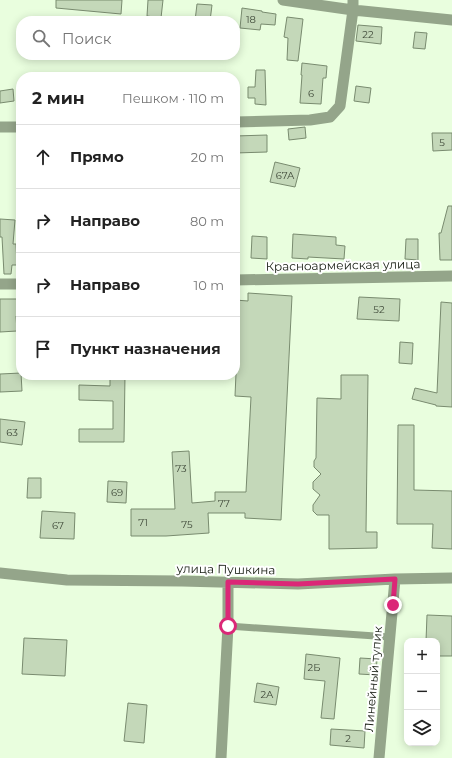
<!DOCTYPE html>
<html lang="ru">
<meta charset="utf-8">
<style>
:root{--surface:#fff;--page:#f2f2f2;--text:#222;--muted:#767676;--line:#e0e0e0}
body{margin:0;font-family:Montserrat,sans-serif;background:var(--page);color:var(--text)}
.controls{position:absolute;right:12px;bottom:12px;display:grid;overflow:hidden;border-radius:8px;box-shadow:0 2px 10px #0003}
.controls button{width:36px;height:36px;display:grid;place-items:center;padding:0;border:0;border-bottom:1px solid var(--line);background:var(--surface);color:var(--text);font:20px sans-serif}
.stop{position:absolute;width:12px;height:12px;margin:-9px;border:3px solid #db2777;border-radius:50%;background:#fff}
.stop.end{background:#db2777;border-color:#fff;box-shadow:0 1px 4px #0008}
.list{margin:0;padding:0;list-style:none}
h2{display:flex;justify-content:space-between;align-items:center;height:52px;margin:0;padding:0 16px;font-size:17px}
h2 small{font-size:13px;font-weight:400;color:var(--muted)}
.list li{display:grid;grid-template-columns:26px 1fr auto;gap:12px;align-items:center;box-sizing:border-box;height:64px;padding:0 16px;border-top:1px solid var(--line)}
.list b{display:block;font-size:15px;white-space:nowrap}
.list em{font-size:13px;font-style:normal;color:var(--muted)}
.icon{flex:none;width:22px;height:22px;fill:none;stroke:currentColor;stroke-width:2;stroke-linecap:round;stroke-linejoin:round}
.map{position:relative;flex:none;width:452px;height:758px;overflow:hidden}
.search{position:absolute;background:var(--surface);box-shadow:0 2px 10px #0003;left:16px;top:16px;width:224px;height:44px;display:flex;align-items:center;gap:10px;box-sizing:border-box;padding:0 14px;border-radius:16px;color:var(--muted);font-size:15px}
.panel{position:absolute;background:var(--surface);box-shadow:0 2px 10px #0003;left:16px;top:72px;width:224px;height:308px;border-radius:16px}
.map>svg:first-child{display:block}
</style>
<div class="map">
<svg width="452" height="758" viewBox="0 0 452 758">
<rect width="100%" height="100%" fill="#e9fede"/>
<!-- building -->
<path fill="#c4d8b9" stroke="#798b6f" d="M56 0H122L121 14 56 8Z
M148 0H163L161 18 147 16Z
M197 4 212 5 210 21H195Z
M242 8 262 11V12L276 14 275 25 261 24 260 30 240 28Z
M287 17 303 19 298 61 287 60 288 38 284 37Z
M358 25 382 27 381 44 356 41Z
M415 32 427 33 425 49 413 48Z
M302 63 327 66 326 78H323L321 104 300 103 302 75H301Z
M256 70H265L266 105 255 104V98H248V87H255Z
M356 86 371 88 369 103 354 101Z
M13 89 14 101 0 103V91Z
M305 127 306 138 289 140 288 129Z
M432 133H452V150L433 151Z
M267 135V152L235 153V136Z
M275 162 300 168 295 187 270 182Z
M448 206H452V260H440L439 233H441Z
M0 219 15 220 13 244H16L17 265H12L11 274H4L2 237H0Z
M293 234 336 237V245L345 246 344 259 308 257V259L292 258Z
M252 236 267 237V259L251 258Z
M406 239H418V260L405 259Z
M248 293 292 296 281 520 245 518V513H208L209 533 166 536H131V509H175L172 452 189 451 192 503 215 501V492H246L251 397 235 396 238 329H235V300L248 301Z
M359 297 400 299 399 321 357 319Z
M0 299H21V316H16L17 331 0 332Z
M441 302 452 303V407L436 406V405L412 399 415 388 437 393Z
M400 342 413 343 412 364 399 363Z
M21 373 22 391 0 392V374Z
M110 375H125L124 442H79V429H113V401L79 400V385L110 386Z
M341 375H368L366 532H377V548L329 549V515H317L313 511V505L320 495 313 489V482L321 474 314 467V461L316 458 317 398 341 399Z
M0 419 25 422 22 445 0 442Z
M398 425H414V490L452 491V549L432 548 433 524H397Z
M28 478H41V498H27Z
M108 481 127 482 126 503 107 502Z
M42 511 75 513 74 539 40 538Z
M427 615 452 616V656H437V641H426Z
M24 638 67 640 65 676 22 674Z
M306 654 340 658 334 719 321 718 325 681 304 679Z
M360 658 377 659 376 675 359 674Z
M257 683 279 687 276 705 254 702Z
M128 703 147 705 144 743 124 741Z
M331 729 365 731 364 748 330 745Z"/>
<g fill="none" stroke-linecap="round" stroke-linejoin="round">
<!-- service -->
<path stroke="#94a58a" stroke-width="7" d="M228 626 390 637"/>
<!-- minor -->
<path stroke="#94a58a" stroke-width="11" d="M283 0 353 10 452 20
M235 122 310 120 330 117 340 106 353 10V0
M0 127H21
M235 280 452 276
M0 284H21
M0 573 67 580 182 581 298 584 395 579 452 578
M221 758 228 626V582
M379 758 395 579"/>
</g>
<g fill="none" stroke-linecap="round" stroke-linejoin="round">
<!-- route -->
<path stroke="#db2777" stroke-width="5" d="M228 626V582L298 584 395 579 393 605"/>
</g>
<g text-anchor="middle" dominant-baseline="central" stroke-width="4" stroke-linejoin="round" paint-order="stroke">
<!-- number labels -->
<g font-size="10" fill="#3f4939">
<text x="251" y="19">18</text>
<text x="368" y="34">22</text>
<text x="311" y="93">6</text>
<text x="442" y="142">5</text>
<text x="285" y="175">67А</text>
<text x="379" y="309">52</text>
<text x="12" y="432">63</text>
<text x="181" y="468">73</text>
<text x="117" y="492">69</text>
<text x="224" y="503">77</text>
<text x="143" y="522">71</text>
<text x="187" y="524">75</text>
<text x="58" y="525">67</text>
<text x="314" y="667">2Б</text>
<text x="267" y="694">2А</text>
<text x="348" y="738">2</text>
</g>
<!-- street labels -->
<g font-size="12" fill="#13190e" stroke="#fff">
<text transform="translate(343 265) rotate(-1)">Красноармейская улица</text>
<text transform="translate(226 569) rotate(1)">улица Пушкина</text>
<text transform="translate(373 679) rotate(-85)">Линейный тупик</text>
</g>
</g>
</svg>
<div class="controls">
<button>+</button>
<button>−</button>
<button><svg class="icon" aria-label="layers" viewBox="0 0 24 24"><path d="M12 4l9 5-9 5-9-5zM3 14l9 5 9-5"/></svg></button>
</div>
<div class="stop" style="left:228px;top:626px"></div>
<div class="stop end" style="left:393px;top:605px"></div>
<div class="search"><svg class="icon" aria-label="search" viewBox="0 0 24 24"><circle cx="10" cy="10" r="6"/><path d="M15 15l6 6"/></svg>Поиск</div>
<section class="panel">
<h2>2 мин<small>Пешком · 110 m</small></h2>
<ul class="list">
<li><svg class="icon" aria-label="ahead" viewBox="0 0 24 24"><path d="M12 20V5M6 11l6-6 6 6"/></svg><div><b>Прямо</b></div><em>20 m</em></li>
<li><svg class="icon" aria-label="right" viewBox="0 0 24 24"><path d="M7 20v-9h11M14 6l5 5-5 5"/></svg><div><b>Направо</b></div><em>80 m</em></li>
<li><svg class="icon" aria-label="right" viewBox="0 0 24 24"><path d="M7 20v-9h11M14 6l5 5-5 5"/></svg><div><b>Направо</b></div><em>10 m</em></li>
<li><svg class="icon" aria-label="arrive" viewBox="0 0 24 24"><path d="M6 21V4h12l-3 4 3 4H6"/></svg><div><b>Пункт назначения</b></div></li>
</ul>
</section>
</div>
